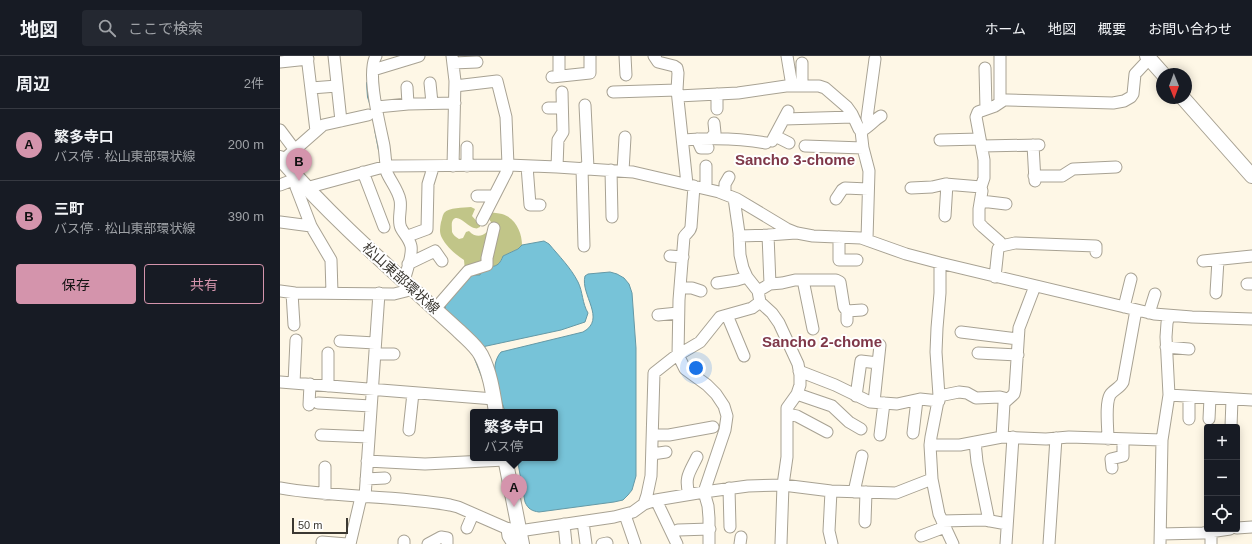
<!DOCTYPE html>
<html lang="ja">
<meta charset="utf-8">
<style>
:root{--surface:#171b24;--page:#242831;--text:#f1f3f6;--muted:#9ea1a6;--line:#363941;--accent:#d494ac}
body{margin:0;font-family:Arial,"Noto Sans JP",sans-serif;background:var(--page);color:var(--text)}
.controls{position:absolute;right:12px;bottom:12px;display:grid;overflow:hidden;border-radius:4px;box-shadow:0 2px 10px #0003}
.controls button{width:36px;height:36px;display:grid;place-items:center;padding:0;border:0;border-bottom:1px solid var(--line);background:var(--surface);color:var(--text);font:20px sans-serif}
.compass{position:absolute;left:876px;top:12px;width:36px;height:36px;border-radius:50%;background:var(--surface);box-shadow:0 2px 10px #0003;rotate:179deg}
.scale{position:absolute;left:12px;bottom:10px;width:56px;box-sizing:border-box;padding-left:4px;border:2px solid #3b3832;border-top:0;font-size:11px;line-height:14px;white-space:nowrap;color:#3b3832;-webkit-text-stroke:3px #fff;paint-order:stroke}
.you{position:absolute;left:416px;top:312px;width:14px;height:14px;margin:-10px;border:3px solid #fff;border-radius:50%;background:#1a73e8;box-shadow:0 0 0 6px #1a73e833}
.badge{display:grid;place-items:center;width:26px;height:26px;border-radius:50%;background:var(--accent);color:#111;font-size:13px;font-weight:700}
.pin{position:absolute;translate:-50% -33px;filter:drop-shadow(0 1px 2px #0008)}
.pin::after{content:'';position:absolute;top:21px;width:14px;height:12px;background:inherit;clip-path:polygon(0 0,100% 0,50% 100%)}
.popup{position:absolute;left:190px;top:353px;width:88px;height:52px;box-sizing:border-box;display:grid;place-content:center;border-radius:4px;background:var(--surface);filter:drop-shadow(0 1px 3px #0005);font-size:13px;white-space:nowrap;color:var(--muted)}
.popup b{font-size:15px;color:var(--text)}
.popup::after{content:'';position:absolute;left:50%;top:100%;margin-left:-8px;border:8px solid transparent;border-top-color:var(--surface)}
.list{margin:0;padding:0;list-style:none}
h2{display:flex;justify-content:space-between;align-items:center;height:52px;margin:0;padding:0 16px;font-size:17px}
h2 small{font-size:13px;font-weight:400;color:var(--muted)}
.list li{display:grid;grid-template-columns:26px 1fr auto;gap:12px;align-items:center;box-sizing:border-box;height:72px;padding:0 16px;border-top:1px solid var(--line)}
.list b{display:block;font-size:15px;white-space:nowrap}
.list p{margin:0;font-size:13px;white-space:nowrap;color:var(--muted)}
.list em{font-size:13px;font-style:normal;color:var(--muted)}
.actions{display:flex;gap:8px;padding:12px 16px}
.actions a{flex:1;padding:9px 0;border:1px solid var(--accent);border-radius:4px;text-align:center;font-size:14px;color:var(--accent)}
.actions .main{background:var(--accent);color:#111}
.icon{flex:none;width:22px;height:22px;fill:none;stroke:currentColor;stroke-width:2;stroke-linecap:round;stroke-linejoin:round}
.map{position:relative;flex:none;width:972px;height:488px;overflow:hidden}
header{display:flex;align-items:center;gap:24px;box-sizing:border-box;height:56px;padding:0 20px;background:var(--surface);border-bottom:1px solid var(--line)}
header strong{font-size:19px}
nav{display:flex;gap:22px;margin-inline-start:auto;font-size:14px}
.search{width:280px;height:36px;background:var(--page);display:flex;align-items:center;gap:10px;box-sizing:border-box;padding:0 14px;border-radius:4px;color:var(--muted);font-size:15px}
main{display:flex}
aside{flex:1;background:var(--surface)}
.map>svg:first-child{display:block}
</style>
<header>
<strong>地図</strong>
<div class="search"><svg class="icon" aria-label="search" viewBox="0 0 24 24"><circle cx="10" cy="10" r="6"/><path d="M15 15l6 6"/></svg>ここで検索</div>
<nav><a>ホーム</a><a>地図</a><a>概要</a><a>お問い合わせ</a></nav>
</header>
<main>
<aside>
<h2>周辺<small>2件</small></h2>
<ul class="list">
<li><span class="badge">A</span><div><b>繁多寺口</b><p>バス停 · 松山東部環状線</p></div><em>200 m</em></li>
<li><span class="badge">B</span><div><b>三町</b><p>バス停 · 松山東部環状線</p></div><em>390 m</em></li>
</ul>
<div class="actions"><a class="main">保存</a><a>共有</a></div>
</aside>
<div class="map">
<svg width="972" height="488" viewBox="0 0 972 488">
<rect width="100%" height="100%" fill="#fef7e6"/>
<!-- forest -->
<path fill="#c1c588" d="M191 151 195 153 192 160 200 169V171C197 172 198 173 194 172 188 171 178 157 173 164 171 166 172 172 172 176 173 179 176 181 179 183L183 182 186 176 189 175C198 185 210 178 211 166L207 160 209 156C213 157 219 157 222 158 236 162 242 177 242 189L238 193 223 200C218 214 212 208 204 214 202 215 201 217 200 219H187L185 215 184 204C176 199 166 190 162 182 159 177 160 171 161 166 162 164 162 160 164 157 169 151 183 152 191 151Z"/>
<!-- water -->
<path fill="#77c3d8" stroke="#6599a6" d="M264 185 269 188C279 200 291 212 298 226 303 236 302 247 308 257L305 266 281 274 202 291 165 254 166 245 187 219H200C201 217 202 215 204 214 212 208 218 214 223 200L238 193 242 189Z
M330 216 337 218 344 222 349 228 352 237 356 292V420L352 434 348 439 343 444 334 446 259 456C252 455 248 453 245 446L237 402H275V356H225C220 338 207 312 221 296L303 276C327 263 300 239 305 220L308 218Z"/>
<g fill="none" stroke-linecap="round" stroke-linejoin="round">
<!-- stream -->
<path stroke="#6599a6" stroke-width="2" d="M87 27 88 41 90 47
M95 73 99 94
M194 300 205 328"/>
<defs>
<path id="minor" d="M27 0 36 75
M54 0 61 65
M96 0C86 17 100 69 104 90 105 97 106 111 107 117 111 126 118 134 120 144 122 153 117 164 121 172 124 178 129 182 131 190 133 200 126 215 124 226
M172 0 175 25 173 110
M279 0V20
M345 0 346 19
M374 0 378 6 394 10 397 12 398 17 397 34 407 128
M507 0 512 30
M0 6 28 3
M173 7 197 6
M522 7V30
M705 12 706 53
M93 14 139 0
M272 21 310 17V0
M150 27 152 47
M175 30 217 25 226 61 228 109 227 115 202 164
M127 31 128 48
M31 32 57 30
M333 36 397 34
M437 38V53
M398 40 458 37 506 30H539L545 32 567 51 572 58 579 73 581 75C588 72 594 64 601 60
M720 46V0
M305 49 308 112
M97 51 128 48 175 47
M268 52H282
M504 63 573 61
M589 68 587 62 595 3
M0 74 15 94
M581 75 583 92 589 115 587 183
M495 80 509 87
M431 82 435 77 434 67
M417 83 421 92H428
M403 84C430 82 459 82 486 87
M660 84 700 83
M492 85 508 55
M753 89 755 125
M525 90 583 92
M702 90 759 89
M187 91V110
M2 105 43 69 88 59
M247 110 250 149H260
M277 111 278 84 283 76 282 36
M302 112 304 190
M331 114 332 161
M343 115 345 81
M83 116 104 171
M754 120H782L793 113 836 111
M21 126 16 131 31 170 51 204 52 237
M0 129 18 122
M414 130 411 171C410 176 406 177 404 181L399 244 398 299 405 313 427 329 436 338 444 350 447 360 445 374 424 436 428 450 429 462V488
M26 132 107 110 228 109 277 111 353 116 439 136 457 143 507 173 517 177 533 180 581 182 626 198 660 207 874 258 912 261 972 263
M426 132V110
M631 132 652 131 665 128 701 131
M445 138V128L449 121
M197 140H214
M454 142 459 177 460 199 463 212 467 221 478 235 480 246 492 257 499 267 518 308 520 319V329L517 338 507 352V401L503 429 501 488
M556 143 562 134 565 132 588 133
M701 145 726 148
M665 160 667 128
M0 166 31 170
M488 179 490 228
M128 180 147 173 148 128 152 115 153 110
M459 180 488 179 516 177
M559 181V204H577
M721 190 720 186 703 171 699 167V153L702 135 701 131 704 122V104L696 61 698 56 715 50 724 44H728L833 47 844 45 851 41 853 38 855 18 869 3
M390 200 403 201
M923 205 972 200
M128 208 155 195 162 205
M715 221 718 193 721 190 735 187 816 190V196
M523 224 533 273
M437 227 457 224 467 221
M967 228H972
M401 232H412L421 235
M0 235 15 237 114 238 126 235 131 231
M478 235 490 228 502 227 515 224H556L560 226 564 251 567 255V265
M12 237 14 269
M936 237 938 204
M844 251 851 223
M155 253 188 215 207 209V202L214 172
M567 255 582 254
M869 257 875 238
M378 259 398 257
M447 259 464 300
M681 276 738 283
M60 285 95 287
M886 291 909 293
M48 297V330
M698 297 738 299
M95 298H114
M519 315 555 329 590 346 617 348 640 343 659 345
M0 326 214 343
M14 327 16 284
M517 338 552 350 569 366 581 373
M889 339 972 344
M576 340 581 305 598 307
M659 340 679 336 687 337 696 342 720 341 724 342 726 344
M909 341V363
M594 346 600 289
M38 347 91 350
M29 349 30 328
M507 358 517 360 547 376
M929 363 930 342
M951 371 952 343
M129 374 133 337
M633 377 637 344
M41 379 89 381
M373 379H389L433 371
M600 379 604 347
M722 381 724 347 734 338 735 334 739 272 755 230
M828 383C828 372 825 348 830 339 833 334 840 332 843 326L856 254
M695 386 697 406 709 465
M650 389 651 381 659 340 656 296 657 272 660 237V207
M372 398 386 396
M87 405 145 408 225 404
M832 412 831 403 843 400V384
M86 423 105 422
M0 432C56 442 114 439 170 449L178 451 226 472 239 475 334 461 353 456 364 448 376 444 424 436 468 430 503 429 551 435 616 437 652 423
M449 432 450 471
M551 435 549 475 552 488
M574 436 582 400
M45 438V411
M409 438C404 421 410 416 417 401
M85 441 99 237
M376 444 397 488
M364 448 367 439 371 420 374 317 393 302 420 286 440 261 472 252 480 246
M345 459 355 488
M662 465 705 464 727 468
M303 466 306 488
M585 466 586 436
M284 468 286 488
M187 472 193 458
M957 472 972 471
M227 473 228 480 233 488
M393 477 398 474 430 473
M881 478 923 477 950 473
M641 480 665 471
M124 485V488
M42 486 67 488
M70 488 81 441
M148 488 161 481 167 482V488
M322 488 327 487
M460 488 461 481
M673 488 659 458 652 423 650 389H680L722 381 766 383 789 381 882 384
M726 488 733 381
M769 488 776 382
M880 488 882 384 889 339 886 281 887 267 889 260
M931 488V476"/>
<path id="major" d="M867 0 883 18
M903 42 972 120
M0 102C55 166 118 219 180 276 187 283 196 290 201 299 210 316 213 337 216 356
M225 402 242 488"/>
</defs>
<!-- minor casing -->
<use href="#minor" stroke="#a8a293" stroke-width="13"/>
<!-- major casing -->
<use href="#major" stroke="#a8a293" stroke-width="16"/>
<!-- minor -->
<use href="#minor" stroke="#fff" stroke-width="11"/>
<!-- major -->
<use href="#major" stroke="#fff" stroke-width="14"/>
</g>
<g text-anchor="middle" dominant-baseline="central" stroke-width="4" stroke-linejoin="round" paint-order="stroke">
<!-- street labels -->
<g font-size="14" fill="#3b3832" stroke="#fff">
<text transform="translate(121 222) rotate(42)">松山東部環状線</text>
</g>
<!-- neighbourhood labels -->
<g font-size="15" font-weight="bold" fill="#7f3849" stroke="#fff">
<text x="515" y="103">Sancho 3-chome</text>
<text x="542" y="285">Sancho 2-chome</text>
</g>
</g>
</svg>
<div class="controls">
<button>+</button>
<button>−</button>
<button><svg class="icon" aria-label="locate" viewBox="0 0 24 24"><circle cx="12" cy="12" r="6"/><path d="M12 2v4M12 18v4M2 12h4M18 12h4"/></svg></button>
</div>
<svg class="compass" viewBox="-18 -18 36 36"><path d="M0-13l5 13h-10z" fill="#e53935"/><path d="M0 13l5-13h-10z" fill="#9ea1a6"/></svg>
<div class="scale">50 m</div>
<div class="you"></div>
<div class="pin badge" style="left:234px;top:451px">A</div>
<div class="popup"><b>繁多寺口</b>バス停</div>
<div class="pin badge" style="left:19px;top:125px">B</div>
</div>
</main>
